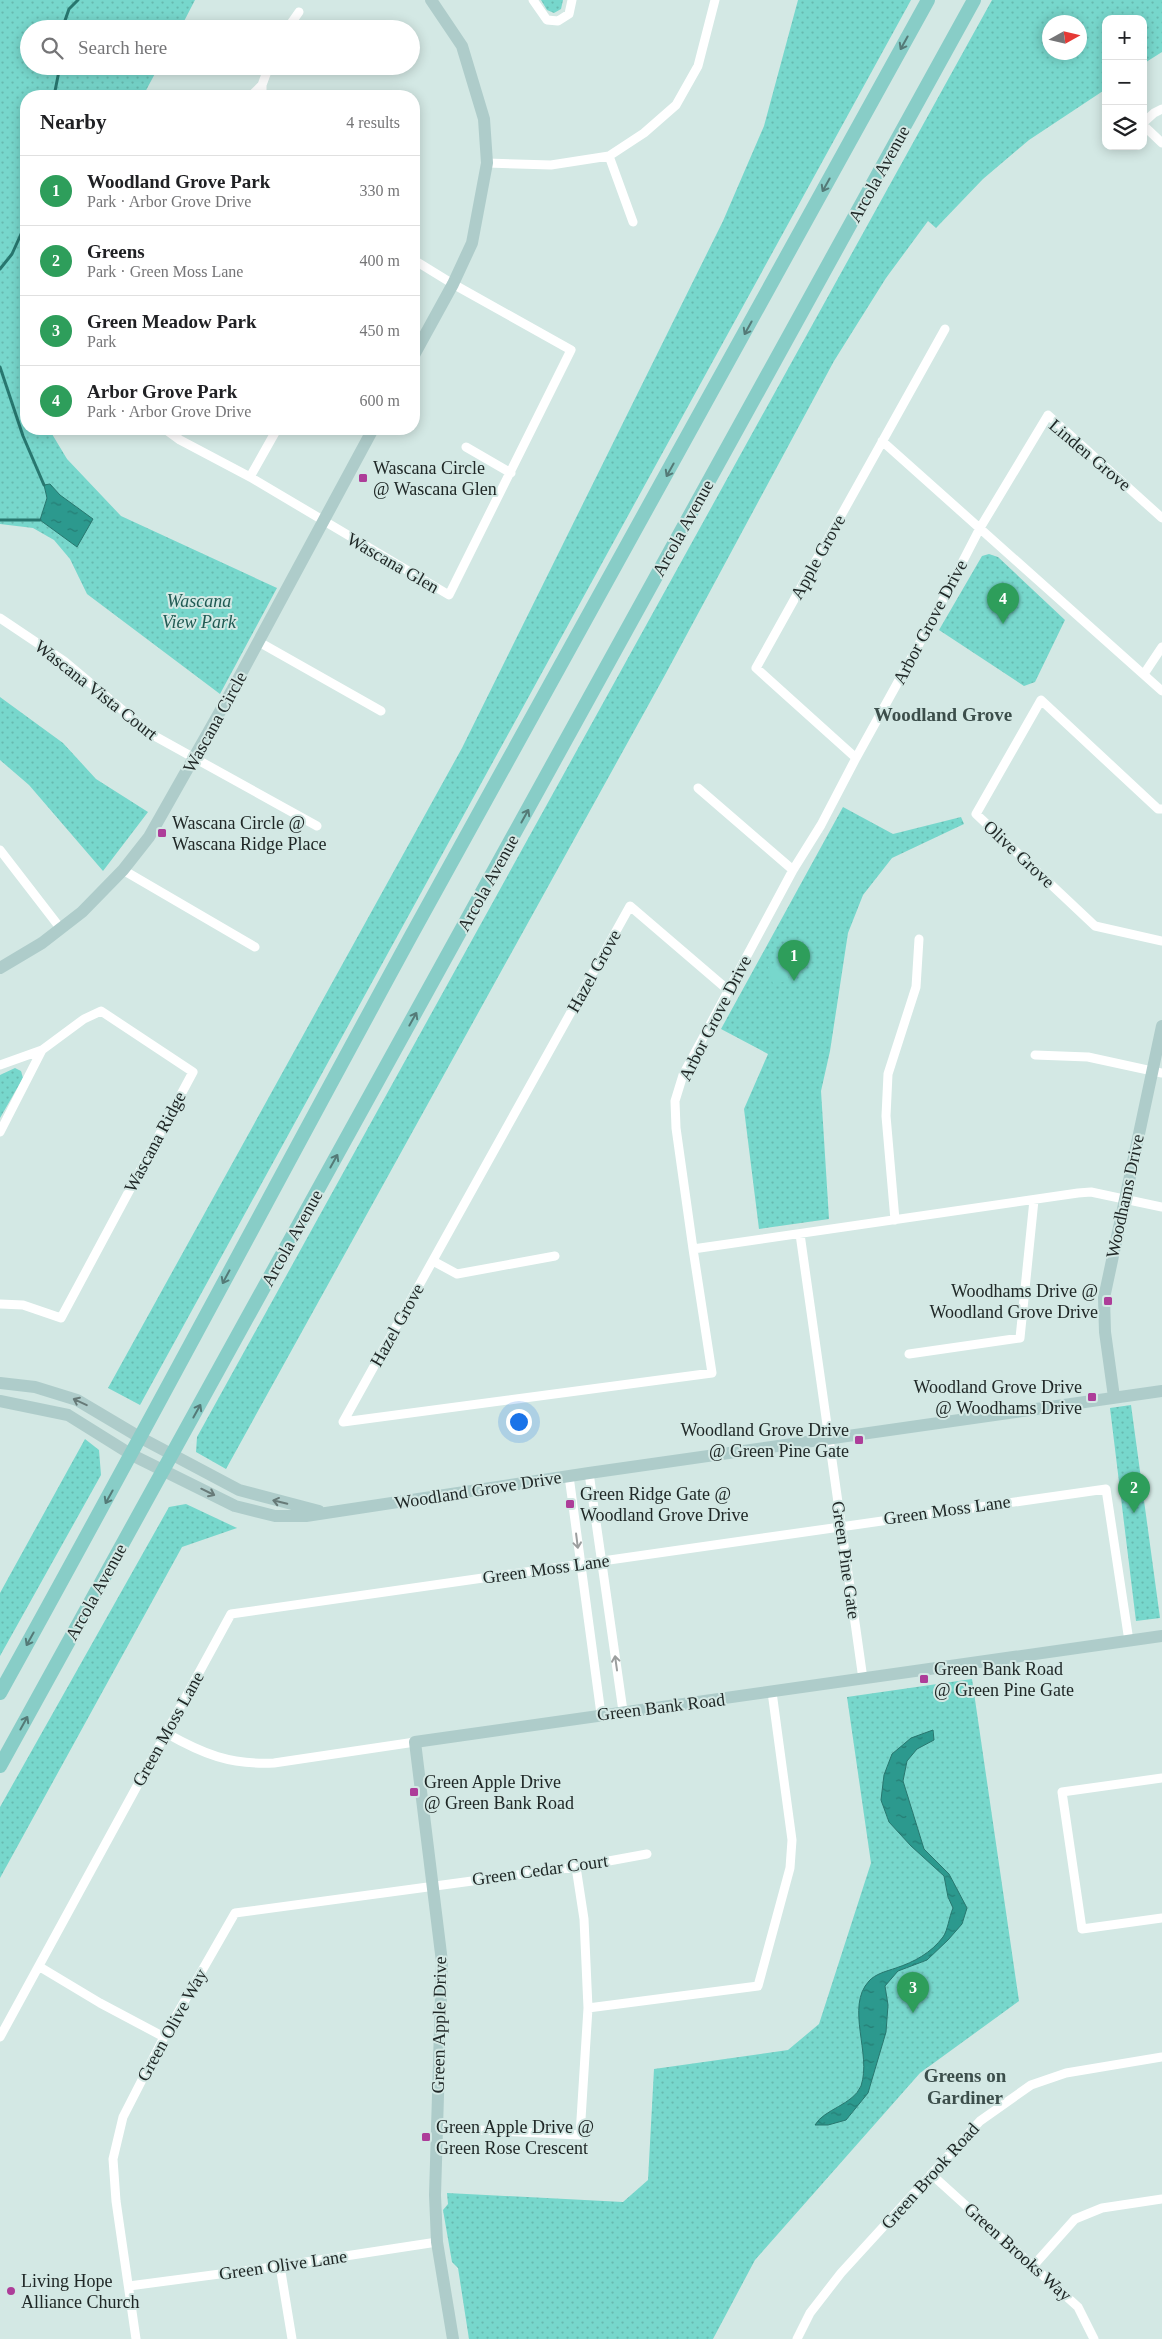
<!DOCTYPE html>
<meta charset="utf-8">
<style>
:root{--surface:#fff;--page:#f2f2f2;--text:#202124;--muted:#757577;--line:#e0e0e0;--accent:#db2777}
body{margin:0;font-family:Georgia,serif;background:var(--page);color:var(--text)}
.controls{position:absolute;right:15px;top:15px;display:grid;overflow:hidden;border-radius:10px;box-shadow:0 2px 12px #0003}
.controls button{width:45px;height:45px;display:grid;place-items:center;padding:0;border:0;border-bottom:1px solid var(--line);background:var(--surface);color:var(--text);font:25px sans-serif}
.compass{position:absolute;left:1042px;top:15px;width:45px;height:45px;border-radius:50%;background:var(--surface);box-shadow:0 2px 12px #0003;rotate:82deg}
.you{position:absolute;left:518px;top:1421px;width:18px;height:18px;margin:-12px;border:4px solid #fff;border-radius:50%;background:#1a73e8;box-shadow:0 0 0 8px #1a73e833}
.badge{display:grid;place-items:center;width:32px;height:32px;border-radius:50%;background:var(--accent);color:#fff;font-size:16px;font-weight:700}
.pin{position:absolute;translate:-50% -41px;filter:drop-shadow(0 1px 2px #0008)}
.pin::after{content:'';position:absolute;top:26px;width:18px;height:15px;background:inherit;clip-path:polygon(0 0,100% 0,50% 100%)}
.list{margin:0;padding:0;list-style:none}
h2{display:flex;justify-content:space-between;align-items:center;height:65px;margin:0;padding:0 20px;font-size:21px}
h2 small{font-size:16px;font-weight:400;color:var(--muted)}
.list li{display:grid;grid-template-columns:32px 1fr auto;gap:15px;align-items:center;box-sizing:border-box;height:70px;padding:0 20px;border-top:1px solid var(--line)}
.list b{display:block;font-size:19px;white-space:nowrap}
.list p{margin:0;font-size:16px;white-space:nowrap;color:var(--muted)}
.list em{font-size:16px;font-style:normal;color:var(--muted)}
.icon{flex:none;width:28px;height:28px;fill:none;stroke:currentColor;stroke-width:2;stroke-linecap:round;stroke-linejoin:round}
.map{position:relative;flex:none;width:1162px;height:2339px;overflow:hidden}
.search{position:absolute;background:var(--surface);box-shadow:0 2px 12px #0003;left:20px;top:20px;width:400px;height:55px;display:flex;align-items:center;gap:12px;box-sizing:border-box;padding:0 18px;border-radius:28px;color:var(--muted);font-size:19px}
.panel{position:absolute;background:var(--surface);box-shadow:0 2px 12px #0003;left:20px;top:90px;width:400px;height:345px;border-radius:20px}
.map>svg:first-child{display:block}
</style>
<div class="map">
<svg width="1162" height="2339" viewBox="0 0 1162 2339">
<defs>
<pattern id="green-dots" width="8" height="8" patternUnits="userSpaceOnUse" patternTransform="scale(1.25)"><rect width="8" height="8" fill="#77d7cc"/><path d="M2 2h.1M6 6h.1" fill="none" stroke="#67b9af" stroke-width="1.8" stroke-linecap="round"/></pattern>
<pattern id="water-ripples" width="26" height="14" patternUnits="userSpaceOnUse" patternTransform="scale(1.25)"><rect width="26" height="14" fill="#2c998e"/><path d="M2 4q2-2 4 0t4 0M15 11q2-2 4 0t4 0" fill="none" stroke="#257d74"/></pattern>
</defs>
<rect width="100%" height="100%" fill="#d3e8e4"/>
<!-- green -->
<path fill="url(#green-dots)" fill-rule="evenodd" d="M0 0H195L180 29H29V66H159L143 96H26V429H49L67 459 121 516 277 588 220 694 87 594 70 559 54 540 33 528 0 524Z
M541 0H563L561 9 554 13 547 10Z
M798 0H911L140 1405 108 1388 462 748 723 221 764 126Z
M992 0H1162V52L1143 64V19H1106V89L1029 140 983 179 936 228 928 221 886 278 834 361 665 675 226 1469 196 1452 197 1437ZM1050 22H1080V52H1050Z
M989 554 998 557 1065 620 1035 682 1024 686 939 630 982 556Z
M0 697 63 743 96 779 148 812 103 871 29 785 0 760Z
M843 807 893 834 961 817 964 824 892 858 863 895 848 933 830 1051 821 1091 829 1219 759 1229 744 1109 768 1054 721 1029Z
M15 1068 21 1071 23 1078 0 1118V1075Z
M1131 1405 1160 1618 1136 1621 1110 1408Z
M85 1439 99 1450 101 1475 0 1656V1593Z
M186 1504 237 1528 182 1547 0 1878V1807L169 1507Z
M972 1679 1019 2001 920 2073 755 2260 713 2339H469L458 2268 452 2262 443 2210 448 2204 447 2193 623 2202 648 2180 654 2069 788 2050 819 2024 871 1863 847 1697Z"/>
<!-- pitch -->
<path fill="#77d7cc" d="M785 963 789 980 773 984 768 967Z"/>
<!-- water -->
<path fill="url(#water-ripples)" stroke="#28776f" d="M50 484 60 495 93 519 77 547 40 520 47 498 44 485Z
M933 1730 934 1740 917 1749 907 1761 903 1781 924 1849 949 1874 967 1908 962 1924 948 1940 927 1960 898 1971 885 1986 888 2005 886 2032 868 2093 846 2120 828 2125H815C824 2109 853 2105 861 2086 872 2054 845 2007 869 1981 875 1974 887 1971 896 1968 914 1962 931 1953 943 1937 948 1930 949 1917 953 1908L948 1897 944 1876 911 1846 889 1822 881 1800 884 1775 892 1754 911 1738Z"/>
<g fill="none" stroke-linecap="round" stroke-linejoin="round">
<!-- stream -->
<path stroke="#28776f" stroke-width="3" d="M62 29 69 9 78 0
M54 96 60 66
M26 156 24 163 26 175
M0 269 12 254 26 223
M0 367 23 436 44 485
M0 520H40"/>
<!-- street -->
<path stroke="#fff" stroke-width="9" d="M533 0 547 20 558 21 569 14 572 0
M287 29 299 12
M251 96 262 85
M262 96V85L269 66
M1143 123 1154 113 1162 109
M1143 125 1162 143
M609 156 633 222
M487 163 551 165 609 156 644 133 676 105 698 66 715 0
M165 429 180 440 250 477 449 595 571 350 453 284 414 260
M882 441 1162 691
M466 447 511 473
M250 477 277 429
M1162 518 1048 415 980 528 935 615 856 758 821 825 793 870 683 1075 675 1101 676 1128 693 1249 1078 1193 1091 1192 1162 1207
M0 618 64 661 151 734 317 826
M259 642 381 711
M1144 674 1162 647
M856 758 756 668 945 329
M698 788 793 870
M1162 809H1158L1041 700 976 814 1095 926 1162 941
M0 850 61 929
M123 870 255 947
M1035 1055 1088 1057 1162 1073
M0 1065 42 1050 84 1019 101 1011 193 1072 61 1318 23 1305 0 1304
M0 1132 42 1050
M895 1220 886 1116 888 1074 916 987 919 939
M800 1234 863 1679
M693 1249 712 1373 343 1422 630 906 728 990
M433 1261 457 1274 555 1256
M909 1354 1020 1338 1034 1200
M589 1473 623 1711
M569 1476 601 1714
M166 1733C203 1754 230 1765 274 1763L415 1742
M1162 1778 1062 1792 1082 1929 1162 1918
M40 1967 100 2003 164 2037
M588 2008 758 1986 790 1868 792 1840 772 1692
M0 2037 231 1614 1106 1489 1129 1641
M436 2128 580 2135 588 2008 584 1919 576 1867
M931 2174 1078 2307 1094 2339
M1034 2265 1075 2219 1102 2208 1162 2199
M280 2266 292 2339
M129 2286 280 2266 437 2242
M136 2339 116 2201 113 2159 123 2117 164 2037 235 1913 576 1867 647 1854
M797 2339 810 2313 841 2273 980 2121 1031 2085 1066 2073 1162 2057"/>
<!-- secondary -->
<path stroke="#aeccca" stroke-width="12" d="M414 355 453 284 472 243 487 163 484 119 462 46 431 0
M0 968 42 943 82 912 123 870 149 837 235 685 373 429
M0 1383 35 1387 77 1400 141 1438 239 1490 319 1511
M1114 1397 1105 1332 1104 1298 1162 1026
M0 1401 68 1415 132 1455 235 1506 275 1516H306L589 1473 1162 1391
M453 2339 437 2242 435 2195 442 1962 415 1742 1162 1636"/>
<!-- primary -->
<path stroke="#88cdc7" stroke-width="14" d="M0 1693C140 1441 274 1187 412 934 583 622 757 312 928 0
M0 1766 974 0"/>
</g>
<!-- one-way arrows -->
<defs><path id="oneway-shaft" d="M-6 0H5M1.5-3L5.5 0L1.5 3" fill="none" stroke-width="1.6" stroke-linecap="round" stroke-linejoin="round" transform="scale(1.25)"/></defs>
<g stroke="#547a77">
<use href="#oneway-shaft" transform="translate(904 43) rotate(119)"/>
<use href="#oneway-shaft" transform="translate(826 185) rotate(119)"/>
<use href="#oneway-shaft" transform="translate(748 328) rotate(119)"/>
<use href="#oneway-shaft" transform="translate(670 470) rotate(119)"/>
<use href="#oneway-shaft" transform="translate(525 816) rotate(-61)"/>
<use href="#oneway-shaft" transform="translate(413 1019) rotate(-61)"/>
<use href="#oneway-shaft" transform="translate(334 1161) rotate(-61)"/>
<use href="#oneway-shaft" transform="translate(226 1277) rotate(118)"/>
<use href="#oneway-shaft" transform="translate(197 1411) rotate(-61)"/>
<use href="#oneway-shaft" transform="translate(109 1497) rotate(119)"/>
<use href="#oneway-shaft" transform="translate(30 1639) rotate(119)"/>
<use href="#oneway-shaft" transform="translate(24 1723) rotate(-61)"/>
</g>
<g stroke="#677a78">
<use href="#oneway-shaft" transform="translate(80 1402) rotate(-155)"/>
<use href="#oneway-shaft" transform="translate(208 1492) rotate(26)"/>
<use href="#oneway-shaft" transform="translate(280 1502) rotate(-167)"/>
</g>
<g stroke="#9b9e9e">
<use href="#oneway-shaft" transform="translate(577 1541) rotate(83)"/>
<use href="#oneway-shaft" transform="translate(616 1663) rotate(-98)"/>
</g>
<!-- markers -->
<g fill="#ad3d99" stroke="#d3e8e4" stroke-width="2">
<rect x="358" y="473" width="10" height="10" rx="2.5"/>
<rect x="157" y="828" width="10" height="10" rx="2.5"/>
<rect x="1103" y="1296" width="10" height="10" rx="2.5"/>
<rect x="1087" y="1392" width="10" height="10" rx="2.5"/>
<rect x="854" y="1435" width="10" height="10" rx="2.5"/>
<rect x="565" y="1499" width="10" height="10" rx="2.5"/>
<rect x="919" y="1674" width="10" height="10" rx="2.5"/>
<rect x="409" y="1787" width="10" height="10" rx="2.5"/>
<rect x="421" y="2132" width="10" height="10" rx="2.5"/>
<circle cx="11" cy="2291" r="5"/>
</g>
<g text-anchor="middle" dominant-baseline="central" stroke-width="4" stroke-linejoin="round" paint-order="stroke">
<!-- street labels -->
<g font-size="18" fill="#202827" stroke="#d3e8e4">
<text transform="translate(879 174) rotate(-61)">Arcola Avenue</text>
<text transform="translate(1090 455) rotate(40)">Linden Grove</text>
<text transform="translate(683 528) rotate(-61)">Arcola Avenue</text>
<text transform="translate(818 557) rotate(-61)">Apple Grove</text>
<text transform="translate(393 563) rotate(30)">Wascana Glen</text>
<text transform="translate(930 622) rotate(-62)">Arbor Grove Drive</text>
<text transform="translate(96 690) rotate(38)">Wascana Vista Court</text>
<text transform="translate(215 722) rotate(-61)">Wascana Circle</text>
<text transform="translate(1019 854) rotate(43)">Olive Grove</text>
<text transform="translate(488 883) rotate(-61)">Arcola Avenue</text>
<text transform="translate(594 971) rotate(-61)">Hazel Grove</text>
<text transform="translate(715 1018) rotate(-63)">Arbor Grove Drive</text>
<text transform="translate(155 1142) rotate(-62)">Wascana Ridge</text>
<text transform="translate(1125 1196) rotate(-78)">Woodhams Drive</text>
<text transform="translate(292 1238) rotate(-61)">Arcola Avenue</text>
<text transform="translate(397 1325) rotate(-61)">Hazel Grove</text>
<text transform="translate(478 1490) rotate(-9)">Woodland Grove Drive</text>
<text transform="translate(947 1510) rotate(-8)">Green Moss Lane</text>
<text transform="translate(846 1560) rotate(82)">Green Pine Gate</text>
<text transform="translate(546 1569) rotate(-8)">Green Moss Lane</text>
<text transform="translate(96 1592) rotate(-61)">Arcola Avenue</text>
<text transform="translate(661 1707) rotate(-7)">Green Bank Road</text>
<text transform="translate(168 1729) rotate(-61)">Green Moss Lane</text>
<text transform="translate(540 1870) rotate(-8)">Green Cedar Court</text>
<text transform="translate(172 2025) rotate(-61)">Green Olive Way</text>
<text transform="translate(439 2025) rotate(-89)">Green Apple Drive</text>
<text transform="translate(930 2176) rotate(-48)">Green Brook Road</text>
<text transform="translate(1018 2252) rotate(42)">Green Brooks Way</text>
<text transform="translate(283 2265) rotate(-8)">Green Olive Lane</text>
</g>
<!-- poi labels -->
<g font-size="18" fill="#202827" stroke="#d3e8e4" text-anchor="start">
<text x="373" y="468">Wascana Circle<tspan x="373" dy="21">@ Wascana Glen</tspan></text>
<text x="172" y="823">Wascana Circle @<tspan x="172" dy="21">Wascana Ridge Place</tspan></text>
<text x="1098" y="1291" text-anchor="end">Woodhams Drive @<tspan x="1098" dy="21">Woodland Grove Drive</tspan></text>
<text x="1082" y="1387" text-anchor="end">Woodland Grove Drive<tspan x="1082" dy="21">@ Woodhams Drive</tspan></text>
<text x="849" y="1430" text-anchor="end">Woodland Grove Drive<tspan x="849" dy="21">@ Green Pine Gate</tspan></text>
<text x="580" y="1494">Green Ridge Gate @<tspan x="580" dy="21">Woodland Grove Drive</tspan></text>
<text x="934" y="1669">Green Bank Road<tspan x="934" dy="21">@ Green Pine Gate</tspan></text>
<text x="424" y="1782">Green Apple Drive<tspan x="424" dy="21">@ Green Bank Road</tspan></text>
<text x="436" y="2127">Green Apple Drive @<tspan x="436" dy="21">Green Rose Crescent</tspan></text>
<text x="21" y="2281">Living Hope<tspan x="21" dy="21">Alliance Church</tspan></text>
</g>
<!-- park labels -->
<g font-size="18" font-style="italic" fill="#205a53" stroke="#d3e8e4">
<text x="199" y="601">Wascana<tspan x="199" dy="21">View Park</tspan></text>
</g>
<!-- neighbourhood labels -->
<g font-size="19" font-weight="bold" fill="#3c4e4b" stroke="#d3e8e4">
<text x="943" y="714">Woodland Grove</text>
<text x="965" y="2075">Greens on<tspan x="965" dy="22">Gardiner</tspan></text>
</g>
</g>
</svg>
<div class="controls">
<button>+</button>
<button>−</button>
<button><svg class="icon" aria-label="layers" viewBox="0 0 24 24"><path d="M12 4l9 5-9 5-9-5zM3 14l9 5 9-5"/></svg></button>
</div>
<svg class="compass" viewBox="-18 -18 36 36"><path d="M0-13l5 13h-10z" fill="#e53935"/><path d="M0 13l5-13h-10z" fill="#757577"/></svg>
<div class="you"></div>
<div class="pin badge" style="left:794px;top:981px;background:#2e9e5b">1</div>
<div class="pin badge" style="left:1134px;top:1513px;background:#2e9e5b">2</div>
<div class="pin badge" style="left:913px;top:2013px;background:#2e9e5b">3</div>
<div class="pin badge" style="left:1003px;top:624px;background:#2e9e5b">4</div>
<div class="search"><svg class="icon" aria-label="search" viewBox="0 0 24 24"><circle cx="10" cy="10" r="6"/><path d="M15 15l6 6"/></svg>Search here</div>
<section class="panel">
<h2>Nearby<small>4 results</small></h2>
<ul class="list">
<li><span class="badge" style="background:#2e9e5b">1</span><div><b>Woodland Grove Park</b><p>Park · Arbor Grove Drive</p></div><em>330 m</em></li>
<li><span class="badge" style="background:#2e9e5b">2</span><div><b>Greens</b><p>Park · Green Moss Lane</p></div><em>400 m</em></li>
<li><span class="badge" style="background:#2e9e5b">3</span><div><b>Green Meadow Park</b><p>Park</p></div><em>450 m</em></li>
<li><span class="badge" style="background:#2e9e5b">4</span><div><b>Arbor Grove Park</b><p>Park · Arbor Grove Drive</p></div><em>600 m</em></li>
</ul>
</section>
</div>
